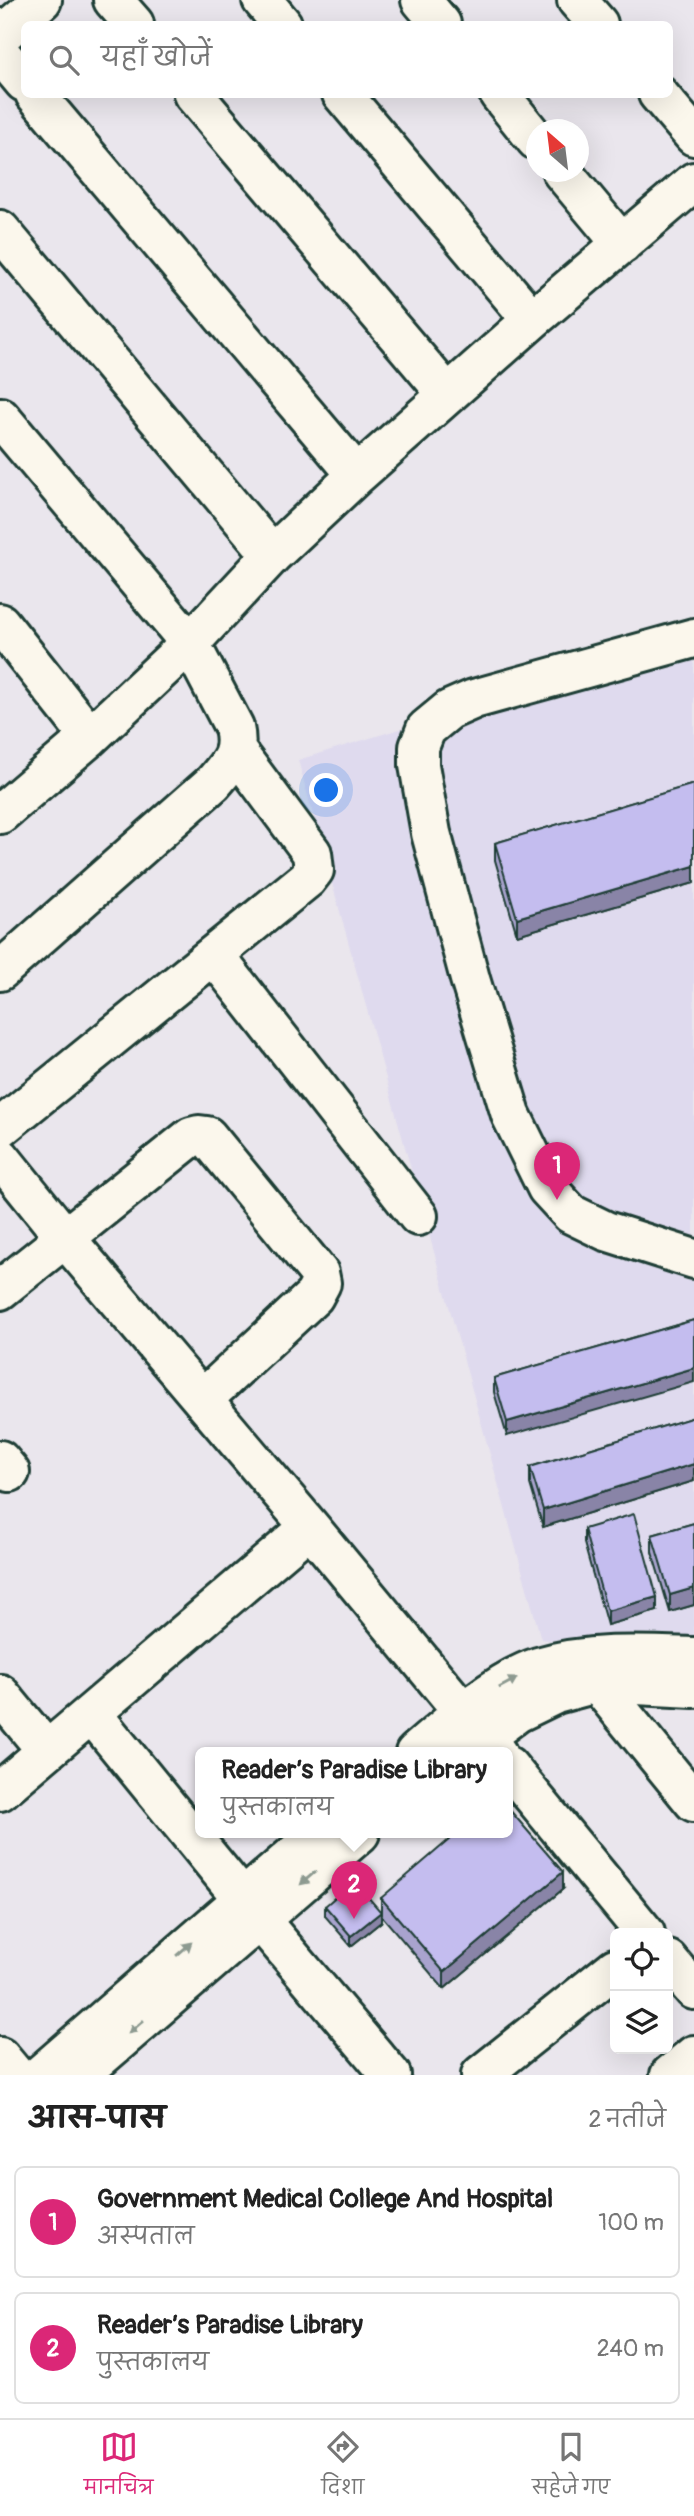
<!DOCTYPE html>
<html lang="hi">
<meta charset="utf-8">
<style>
:root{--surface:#fff;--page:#f6f6f6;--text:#222;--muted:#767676;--line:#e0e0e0;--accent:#db2777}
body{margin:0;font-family:Pangolin,"Playpen Sans Deva",sans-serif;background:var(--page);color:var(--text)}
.controls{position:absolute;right:21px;bottom:21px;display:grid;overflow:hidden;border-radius:10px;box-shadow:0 7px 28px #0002}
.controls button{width:63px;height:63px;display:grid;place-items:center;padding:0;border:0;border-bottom:2px solid var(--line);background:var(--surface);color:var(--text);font:35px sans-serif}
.compass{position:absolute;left:526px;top:119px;width:63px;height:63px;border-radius:50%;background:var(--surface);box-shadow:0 7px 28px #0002;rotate:332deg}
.you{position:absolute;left:327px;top:791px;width:24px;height:24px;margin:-18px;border:5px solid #fff;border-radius:50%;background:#1a73e8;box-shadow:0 0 0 10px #1a73e833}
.badge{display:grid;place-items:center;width:46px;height:46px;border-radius:50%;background:var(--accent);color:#fff;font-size:23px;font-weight:700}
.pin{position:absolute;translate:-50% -58px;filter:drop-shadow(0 2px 4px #0008)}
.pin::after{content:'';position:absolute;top:37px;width:24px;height:21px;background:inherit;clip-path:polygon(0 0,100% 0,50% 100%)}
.popup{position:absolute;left:195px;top:1747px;width:318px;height:91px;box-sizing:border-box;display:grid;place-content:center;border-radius:10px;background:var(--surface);filter:drop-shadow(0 2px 5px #0005);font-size:23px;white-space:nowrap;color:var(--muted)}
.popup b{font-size:26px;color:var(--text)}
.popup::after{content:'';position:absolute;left:50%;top:100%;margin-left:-14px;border:14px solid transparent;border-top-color:var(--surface)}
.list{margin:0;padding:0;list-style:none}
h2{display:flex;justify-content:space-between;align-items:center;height:91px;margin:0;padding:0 28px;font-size:30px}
h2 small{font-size:23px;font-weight:400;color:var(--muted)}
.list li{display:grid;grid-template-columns:46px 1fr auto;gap:21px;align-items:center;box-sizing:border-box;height:112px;margin:0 14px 14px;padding:0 14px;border:2px solid var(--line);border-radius:10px}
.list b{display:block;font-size:26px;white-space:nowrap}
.list p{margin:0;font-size:23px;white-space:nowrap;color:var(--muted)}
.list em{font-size:23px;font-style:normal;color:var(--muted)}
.icon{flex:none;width:38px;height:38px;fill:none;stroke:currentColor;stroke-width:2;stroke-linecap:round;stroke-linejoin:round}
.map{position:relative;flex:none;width:694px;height:2075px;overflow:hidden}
.search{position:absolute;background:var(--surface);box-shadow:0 7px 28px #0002;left:21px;right:21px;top:21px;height:77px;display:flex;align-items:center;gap:18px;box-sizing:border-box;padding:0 24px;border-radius:10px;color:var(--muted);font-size:26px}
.sheet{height:343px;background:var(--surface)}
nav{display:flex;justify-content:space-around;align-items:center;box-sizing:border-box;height:98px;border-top:2px solid var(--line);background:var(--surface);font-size:19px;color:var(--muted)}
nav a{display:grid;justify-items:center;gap:4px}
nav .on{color:var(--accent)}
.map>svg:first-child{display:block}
</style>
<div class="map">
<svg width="694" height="2075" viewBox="0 0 694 2075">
<rect width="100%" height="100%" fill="#eae6ed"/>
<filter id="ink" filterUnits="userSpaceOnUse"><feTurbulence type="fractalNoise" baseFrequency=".0143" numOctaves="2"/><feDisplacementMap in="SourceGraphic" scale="14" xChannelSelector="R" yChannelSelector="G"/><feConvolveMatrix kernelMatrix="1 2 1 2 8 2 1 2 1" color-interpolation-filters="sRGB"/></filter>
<g filter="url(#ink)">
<!-- built -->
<path fill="#dfdaee" d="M694 647V1660L541 1639 298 760 462 710Z"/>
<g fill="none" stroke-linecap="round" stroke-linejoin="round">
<defs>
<path id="minor" d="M113 0 134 24
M262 0 282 24
M421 0 441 24
M577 0 598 24
M0 36 42 0
M0 53 24 82
M35 94 357 475
M193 94 447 394
M342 94 532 320
M499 94 536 140
M658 94 694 136
M562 172 622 244
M0 230 272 555
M0 417 190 643 234 727C240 754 230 763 213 783L0 971
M0 623 90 737
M694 638 474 699 449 710 426 729 419 747V765L431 833 470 979 511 1115 547 1188 571 1214 606 1231 694 1259
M0 814 90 737 190 643 272 555 357 475 532 320 694 182
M214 955 418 1216
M0 1128 307 879 314 870 312 853 237 752
M0 1157 66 1239 310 1527 497 1753
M0 1290 191 1137 199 1135 207 1136 319 1273 321 1283 314 1296 203 1399
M0 1460 10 1472
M597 1683 694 1802
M0 1694 47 1751
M92 1714 242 1898
M508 1766 645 1933
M0 1791 310 1527
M260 1920 391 2075
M668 1960 694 1990
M0 2057 15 2075
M481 2075 615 1968
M670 2075 694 2055"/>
<path id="major" d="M415 1753C448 1724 496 1681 538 1667 588 1652 642 1655 694 1657
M463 1753 517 1713 556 1694 597 1683 694 1688
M40 2075 319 1833
M80 2075 360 1833"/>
</defs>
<!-- minor casing -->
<use href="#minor" stroke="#1f3d34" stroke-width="44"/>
<!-- major casing -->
<use href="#major" stroke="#1f3d34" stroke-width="44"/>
<!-- minor -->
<use href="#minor" stroke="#fbf7ec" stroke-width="38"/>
<!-- major -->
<use href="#major" stroke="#fbf7ec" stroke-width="38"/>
</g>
<!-- wall -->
<path fill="#a9a3ce" stroke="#1f3d34" stroke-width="2" d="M694 784V883L517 935 495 860V843Z
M694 1320 507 1436 494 1392V1378Z
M694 1417V1481L543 1527 530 1484V1467Z
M694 1523V1605L670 1612 652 1552V1535Z
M584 1529 657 1611 607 1625 584 1543Z
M563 1889 444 1989 381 1915V1898Z
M325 1906 381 1922 351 1946 325 1916Z"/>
<!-- shaded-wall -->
<path fill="#8984a7" stroke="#1f3d34" stroke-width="2" d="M694 866V883L517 935V918Z
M694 1368V1382L507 1436V1422Z
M694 1464V1481L543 1527V1510Z
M694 1588V1605L670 1612V1595Z
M657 1597V1611L607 1625V1611Z
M563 1872V1889L444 1989V1972Z
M381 1912V1922L351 1946V1936Z"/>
<!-- building -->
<path fill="#c4bdef" stroke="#1f3d34" stroke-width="2" d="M694 784V866L517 918 495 843Z
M694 1320V1368L507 1422 494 1378Z
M694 1417V1464L543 1510 530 1467Z
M634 1514 657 1597 607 1611 584 1529Z
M694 1523V1588L670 1595 652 1535Z
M508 1808 563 1872 444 1972 381 1898 457 1833H508Z
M354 1881 381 1912 351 1936 325 1906Z"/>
<!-- one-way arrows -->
<defs><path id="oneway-solid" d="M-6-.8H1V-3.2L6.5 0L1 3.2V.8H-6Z" transform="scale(1.75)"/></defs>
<g fill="#8d9a90">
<use href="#oneway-solid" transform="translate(508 1683) rotate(-29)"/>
<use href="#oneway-solid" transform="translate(308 1878) rotate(139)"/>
<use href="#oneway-solid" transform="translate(184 1949) rotate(-41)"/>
<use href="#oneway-solid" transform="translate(136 2027) rotate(139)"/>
</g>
</g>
</svg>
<div class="controls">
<button><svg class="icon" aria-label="locate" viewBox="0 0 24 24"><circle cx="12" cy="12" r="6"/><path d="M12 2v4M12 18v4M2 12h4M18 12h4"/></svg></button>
<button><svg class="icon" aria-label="layers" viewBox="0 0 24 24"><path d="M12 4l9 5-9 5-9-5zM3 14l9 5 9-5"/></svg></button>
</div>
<svg class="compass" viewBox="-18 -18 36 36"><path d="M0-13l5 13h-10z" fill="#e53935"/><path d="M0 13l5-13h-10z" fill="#767676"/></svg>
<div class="you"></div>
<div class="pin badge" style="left:557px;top:1200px">1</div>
<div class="pin badge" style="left:354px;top:1919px">2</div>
<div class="popup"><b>Reader’s Paradise Library</b>पुस्तकालय</div>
<div class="search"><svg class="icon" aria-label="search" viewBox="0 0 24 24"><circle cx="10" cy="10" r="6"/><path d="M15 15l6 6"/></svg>यहाँ खोजें</div>
</div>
<section class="sheet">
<h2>आस-पास<small>2 नतीजे</small></h2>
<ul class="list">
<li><span class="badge">1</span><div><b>Government Medical College And Hospital</b><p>अस्पताल</p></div><em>100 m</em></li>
<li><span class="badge">2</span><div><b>Reader’s Paradise Library</b><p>पुस्तकालय</p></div><em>240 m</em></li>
</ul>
</section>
<nav>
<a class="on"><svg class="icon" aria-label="map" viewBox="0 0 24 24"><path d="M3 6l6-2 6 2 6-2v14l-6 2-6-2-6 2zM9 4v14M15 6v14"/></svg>मानचित्र</a>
<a><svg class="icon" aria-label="directions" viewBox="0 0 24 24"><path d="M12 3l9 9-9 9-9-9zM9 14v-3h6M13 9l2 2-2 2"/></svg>दिशा</a>
<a><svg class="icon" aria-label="saved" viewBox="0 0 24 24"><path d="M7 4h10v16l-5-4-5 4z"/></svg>सहेजे गए</a>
</nav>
